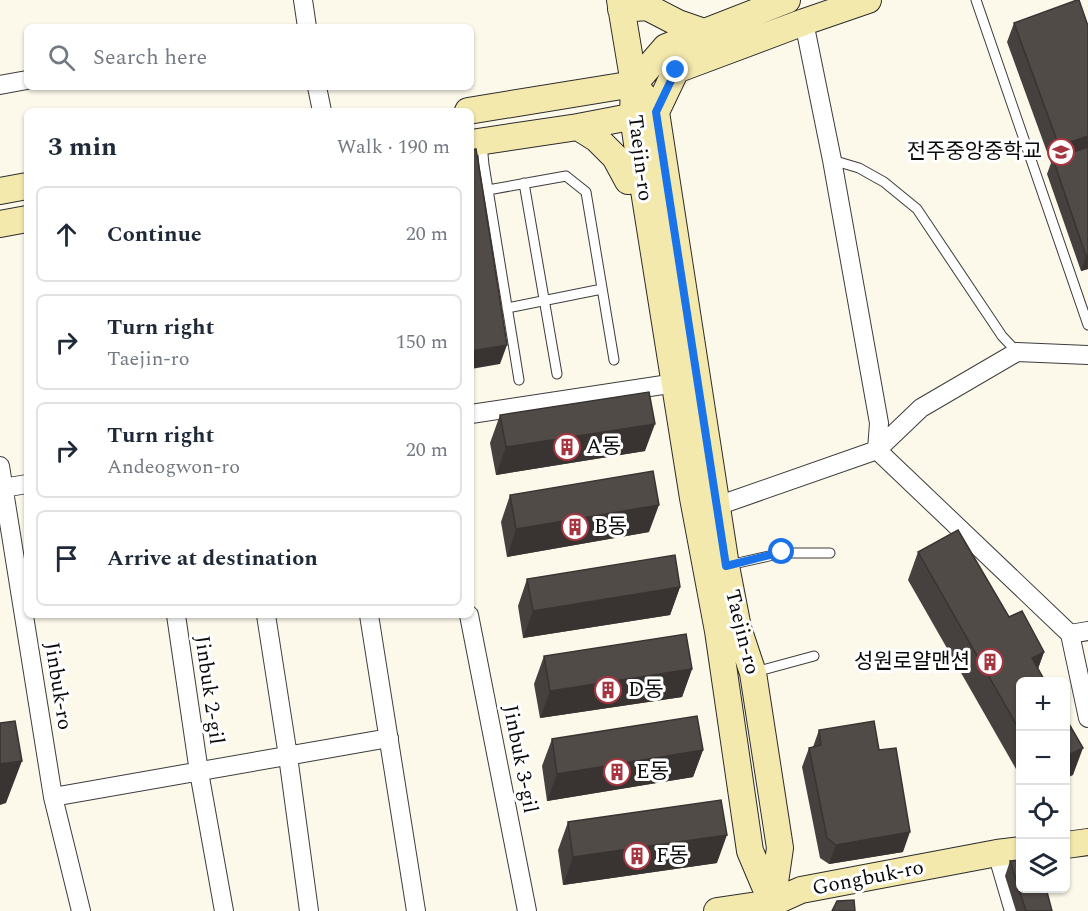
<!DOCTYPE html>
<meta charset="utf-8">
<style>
:root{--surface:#fff;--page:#f2f2f3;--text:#1f2937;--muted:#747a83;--line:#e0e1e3}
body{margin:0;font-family:Spectral,"Noto Sans KR",serif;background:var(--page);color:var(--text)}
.controls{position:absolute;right:18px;bottom:18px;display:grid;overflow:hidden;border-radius:9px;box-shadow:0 2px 4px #0004}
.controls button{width:54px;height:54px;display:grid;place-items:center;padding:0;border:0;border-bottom:2px solid var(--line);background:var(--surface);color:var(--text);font:30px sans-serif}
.stop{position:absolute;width:18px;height:18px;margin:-14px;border:4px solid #1a73e8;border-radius:50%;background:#fff}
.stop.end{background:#1a73e8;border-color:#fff;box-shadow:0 2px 6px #0008}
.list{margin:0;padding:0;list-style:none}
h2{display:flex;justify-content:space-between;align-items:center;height:78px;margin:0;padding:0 24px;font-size:26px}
h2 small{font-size:20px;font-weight:400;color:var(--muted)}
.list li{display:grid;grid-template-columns:39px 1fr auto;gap:18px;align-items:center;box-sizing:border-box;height:96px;margin:0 12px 12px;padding:0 12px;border:2px solid var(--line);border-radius:9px}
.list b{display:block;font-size:22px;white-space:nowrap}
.list p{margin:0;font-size:20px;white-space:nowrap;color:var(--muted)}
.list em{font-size:20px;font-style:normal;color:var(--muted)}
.icon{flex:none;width:33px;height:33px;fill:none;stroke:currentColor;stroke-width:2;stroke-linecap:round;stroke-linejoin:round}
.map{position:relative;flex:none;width:1088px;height:911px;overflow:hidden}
.search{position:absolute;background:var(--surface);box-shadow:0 2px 4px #0004;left:24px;top:24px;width:450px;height:66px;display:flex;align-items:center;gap:15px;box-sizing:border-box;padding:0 21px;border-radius:9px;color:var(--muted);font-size:22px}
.panel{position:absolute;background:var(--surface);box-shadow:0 2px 4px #0004;left:24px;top:108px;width:450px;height:510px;border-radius:9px}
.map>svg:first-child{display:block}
</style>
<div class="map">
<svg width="1088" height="911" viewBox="0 0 1088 911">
<rect width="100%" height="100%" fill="#fcf8ea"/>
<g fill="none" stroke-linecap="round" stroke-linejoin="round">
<defs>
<path id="lane" d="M976 0 1088 325
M482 144 484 165 519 380
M832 160 859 168 884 182 917 209 1002 336 1017 352
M524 183 557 374
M488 190 566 176 586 192 614 360
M507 308 602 289
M729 565 782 553H830
M755 672 814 656"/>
<path id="street" d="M303 0 307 27
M804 22 832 160 879 423 877 450 1070 634 1088 718
M0 85 27 80
M317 87 322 111
M471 414 676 383
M0 466 53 797 81 911
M3 488 27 484
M717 506 877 450 921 408 1017 352 1088 355
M176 615 199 772 224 911
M266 615 288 756 309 911
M369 615 416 911
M469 615 527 911
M1070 634 1088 631
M53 797 389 738
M997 853 1014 911"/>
<path id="secondary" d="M620 0 634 84 633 116 642 178 693 498 718 631 750 851 772 903 773 911
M621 9 647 7 678 23 704 32
M634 84 656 112 726 566 738 628 753 673 780 848 772 903
M468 111 634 84 666 47 787 0
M578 127 597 139 615 157 628 181 642 178
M471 143 578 127 656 112 676 70 804 22 868 0
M0 191 27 186
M0 224 27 219
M1066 845 1088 842
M717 911 772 903 801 890 997 853 1020 850"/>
</defs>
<!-- lane casing -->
<use href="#lane" stroke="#3d3d3d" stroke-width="11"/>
<!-- street casing -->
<use href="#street" stroke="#3d3d3d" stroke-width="20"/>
<!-- secondary casing -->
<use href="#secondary" stroke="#2c2c2c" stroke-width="28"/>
<!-- lane -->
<use href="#lane" stroke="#fff" stroke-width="9"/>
<!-- street -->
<use href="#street" stroke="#fff" stroke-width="18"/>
<!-- secondary -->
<use href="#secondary" stroke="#f4e9ad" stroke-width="26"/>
</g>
<!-- wall -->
<path fill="#46403e" d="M1014 23 1088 26V269L1081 271 1047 174 1051 163 1007 42Z
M500 415 645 451 496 475 490 443Z
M510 495 649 532 507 557 501 522Z
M918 552 1009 617 1044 652 1038 669 1020 681V776L908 580Z
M527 579 680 587 670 615 523 638 518 606Z
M544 656 692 669 682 697 540 718 534 684Z
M819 730 879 750 903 852 829 864 820 858 802 767 809 748 813 747Z
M552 739 703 750 693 777 547 801 542 766Z
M568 822 717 863 563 885 558 850Z
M1010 861 1052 911H1016L1005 876Z"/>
<!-- shaded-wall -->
<path fill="#393432" d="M1088 136V153L1053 162 1059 146Z
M1086 256H1088V269L1081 271Z
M507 345 500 364 471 369V351Z
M655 424 645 451 496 475 506 447Z
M659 505 649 532 507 557 516 529Z
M680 587 670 615 523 638 533 611Z
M1044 652 1034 679 1032 658Z
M692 669 682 697 540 718 550 691Z
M1083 748 1073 775 1065 779V757Z
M703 750 693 777 547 801 557 774Z
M22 761 6 803 0 805V764Z
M910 832 903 852 829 864 836 845Z
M727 835 717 863 563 885 573 857Z"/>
<!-- building -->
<path fill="#514b48" stroke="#393432" stroke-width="1.5" d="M1077 0H1079L1088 26V136L1059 146 1014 23Z
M1088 147V256H1086L1053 159Z
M476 149 507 345 471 351V150Z
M649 392 655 424 506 447 500 415Z
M653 471 659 505 516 529 510 495Z
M958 530 1009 617 1022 611 1044 652 1032 658 1045 681H1020V731L918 552Z
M675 555 680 587 533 611 527 579Z
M686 634 692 669 550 691 544 656Z
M697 716 703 750 557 774 552 739Z
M1065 717 1083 748 1065 757Z
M15 721 22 761 0 764V723Z
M874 721 879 750 896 748 910 832 836 845 827 838 809 748 821 745 819 730Z
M721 800 727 835 573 857 568 822Z
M1020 860V888H1046L1052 911H1026L1010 861Z
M854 900 855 911H832L837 901Z"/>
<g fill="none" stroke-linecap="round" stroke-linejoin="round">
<!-- route -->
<path stroke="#1a73e8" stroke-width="8" d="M676 70 656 112 726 566 782 552"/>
</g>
<!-- icons -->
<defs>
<symbol id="school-ring" viewBox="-11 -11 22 22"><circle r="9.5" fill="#fff" stroke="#a73540" stroke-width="1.5"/><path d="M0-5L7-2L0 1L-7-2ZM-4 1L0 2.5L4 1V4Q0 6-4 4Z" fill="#a73540"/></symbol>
<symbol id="building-ring" viewBox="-11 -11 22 22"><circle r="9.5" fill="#fff" stroke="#a73540" stroke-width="1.5"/><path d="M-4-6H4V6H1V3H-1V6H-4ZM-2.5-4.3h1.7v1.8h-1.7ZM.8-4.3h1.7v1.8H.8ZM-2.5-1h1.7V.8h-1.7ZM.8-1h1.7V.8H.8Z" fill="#a73540"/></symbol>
</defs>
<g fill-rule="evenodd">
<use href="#school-ring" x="1046" y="137" width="30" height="30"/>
<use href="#building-ring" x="552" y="432" width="30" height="30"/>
<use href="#building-ring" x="560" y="512" width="30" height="30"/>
<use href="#building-ring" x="975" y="647" width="30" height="30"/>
<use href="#building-ring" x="593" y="675" width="30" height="30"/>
<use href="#building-ring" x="602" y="757" width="30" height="30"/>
<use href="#building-ring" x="622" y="841" width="30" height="30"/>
</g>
<g text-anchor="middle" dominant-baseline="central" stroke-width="6" stroke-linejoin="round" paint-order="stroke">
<!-- poi labels -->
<g font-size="21" fill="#0a0a0a" stroke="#fff" text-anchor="start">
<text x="1042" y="152" text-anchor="end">전주중앙중학교</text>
<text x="586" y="447">A동</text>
<text x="594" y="527">B동</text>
<text x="970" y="662" text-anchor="end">성원로얄맨션</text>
<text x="628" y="690">D동</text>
<text x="636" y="772">E동</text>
<text x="656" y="856">F동</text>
</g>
<!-- street labels -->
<g font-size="21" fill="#0a0a0a" stroke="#fff">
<text transform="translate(640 158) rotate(83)">Taejin-ro</text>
<text transform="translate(742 632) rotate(76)">Taejin-ro</text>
<text transform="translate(58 686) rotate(81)">Jinbuk-ro</text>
<text transform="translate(209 690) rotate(82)">Jinbuk 2-gil</text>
<text transform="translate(520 759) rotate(79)">Jinbuk 3-gil</text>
<text transform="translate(868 878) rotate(-11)">Gongbuk-ro</text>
</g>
</g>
</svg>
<div class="controls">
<button>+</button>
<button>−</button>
<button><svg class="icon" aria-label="locate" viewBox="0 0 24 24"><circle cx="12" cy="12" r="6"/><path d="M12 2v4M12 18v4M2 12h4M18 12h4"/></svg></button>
<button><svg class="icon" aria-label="layers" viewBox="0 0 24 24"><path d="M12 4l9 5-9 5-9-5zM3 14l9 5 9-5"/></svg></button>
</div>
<div class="stop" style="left:782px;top:552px"></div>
<div class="stop end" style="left:676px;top:70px"></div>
<div class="search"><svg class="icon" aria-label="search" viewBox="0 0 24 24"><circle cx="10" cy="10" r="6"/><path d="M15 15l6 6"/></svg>Search here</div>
<section class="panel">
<h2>3 min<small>Walk · 190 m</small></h2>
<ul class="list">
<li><svg class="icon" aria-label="ahead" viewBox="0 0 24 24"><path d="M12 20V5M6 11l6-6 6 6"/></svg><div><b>Continue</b></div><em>20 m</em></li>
<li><svg class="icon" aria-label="right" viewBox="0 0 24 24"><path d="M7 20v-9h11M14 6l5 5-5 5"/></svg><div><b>Turn right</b><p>Taejin-ro</p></div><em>150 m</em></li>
<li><svg class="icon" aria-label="right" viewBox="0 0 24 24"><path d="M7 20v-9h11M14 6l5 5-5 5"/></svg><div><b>Turn right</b><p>Andeogwon-ro</p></div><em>20 m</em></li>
<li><svg class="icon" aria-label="arrive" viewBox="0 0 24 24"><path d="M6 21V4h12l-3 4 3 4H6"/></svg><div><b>Arrive at destination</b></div></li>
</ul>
</section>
</div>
